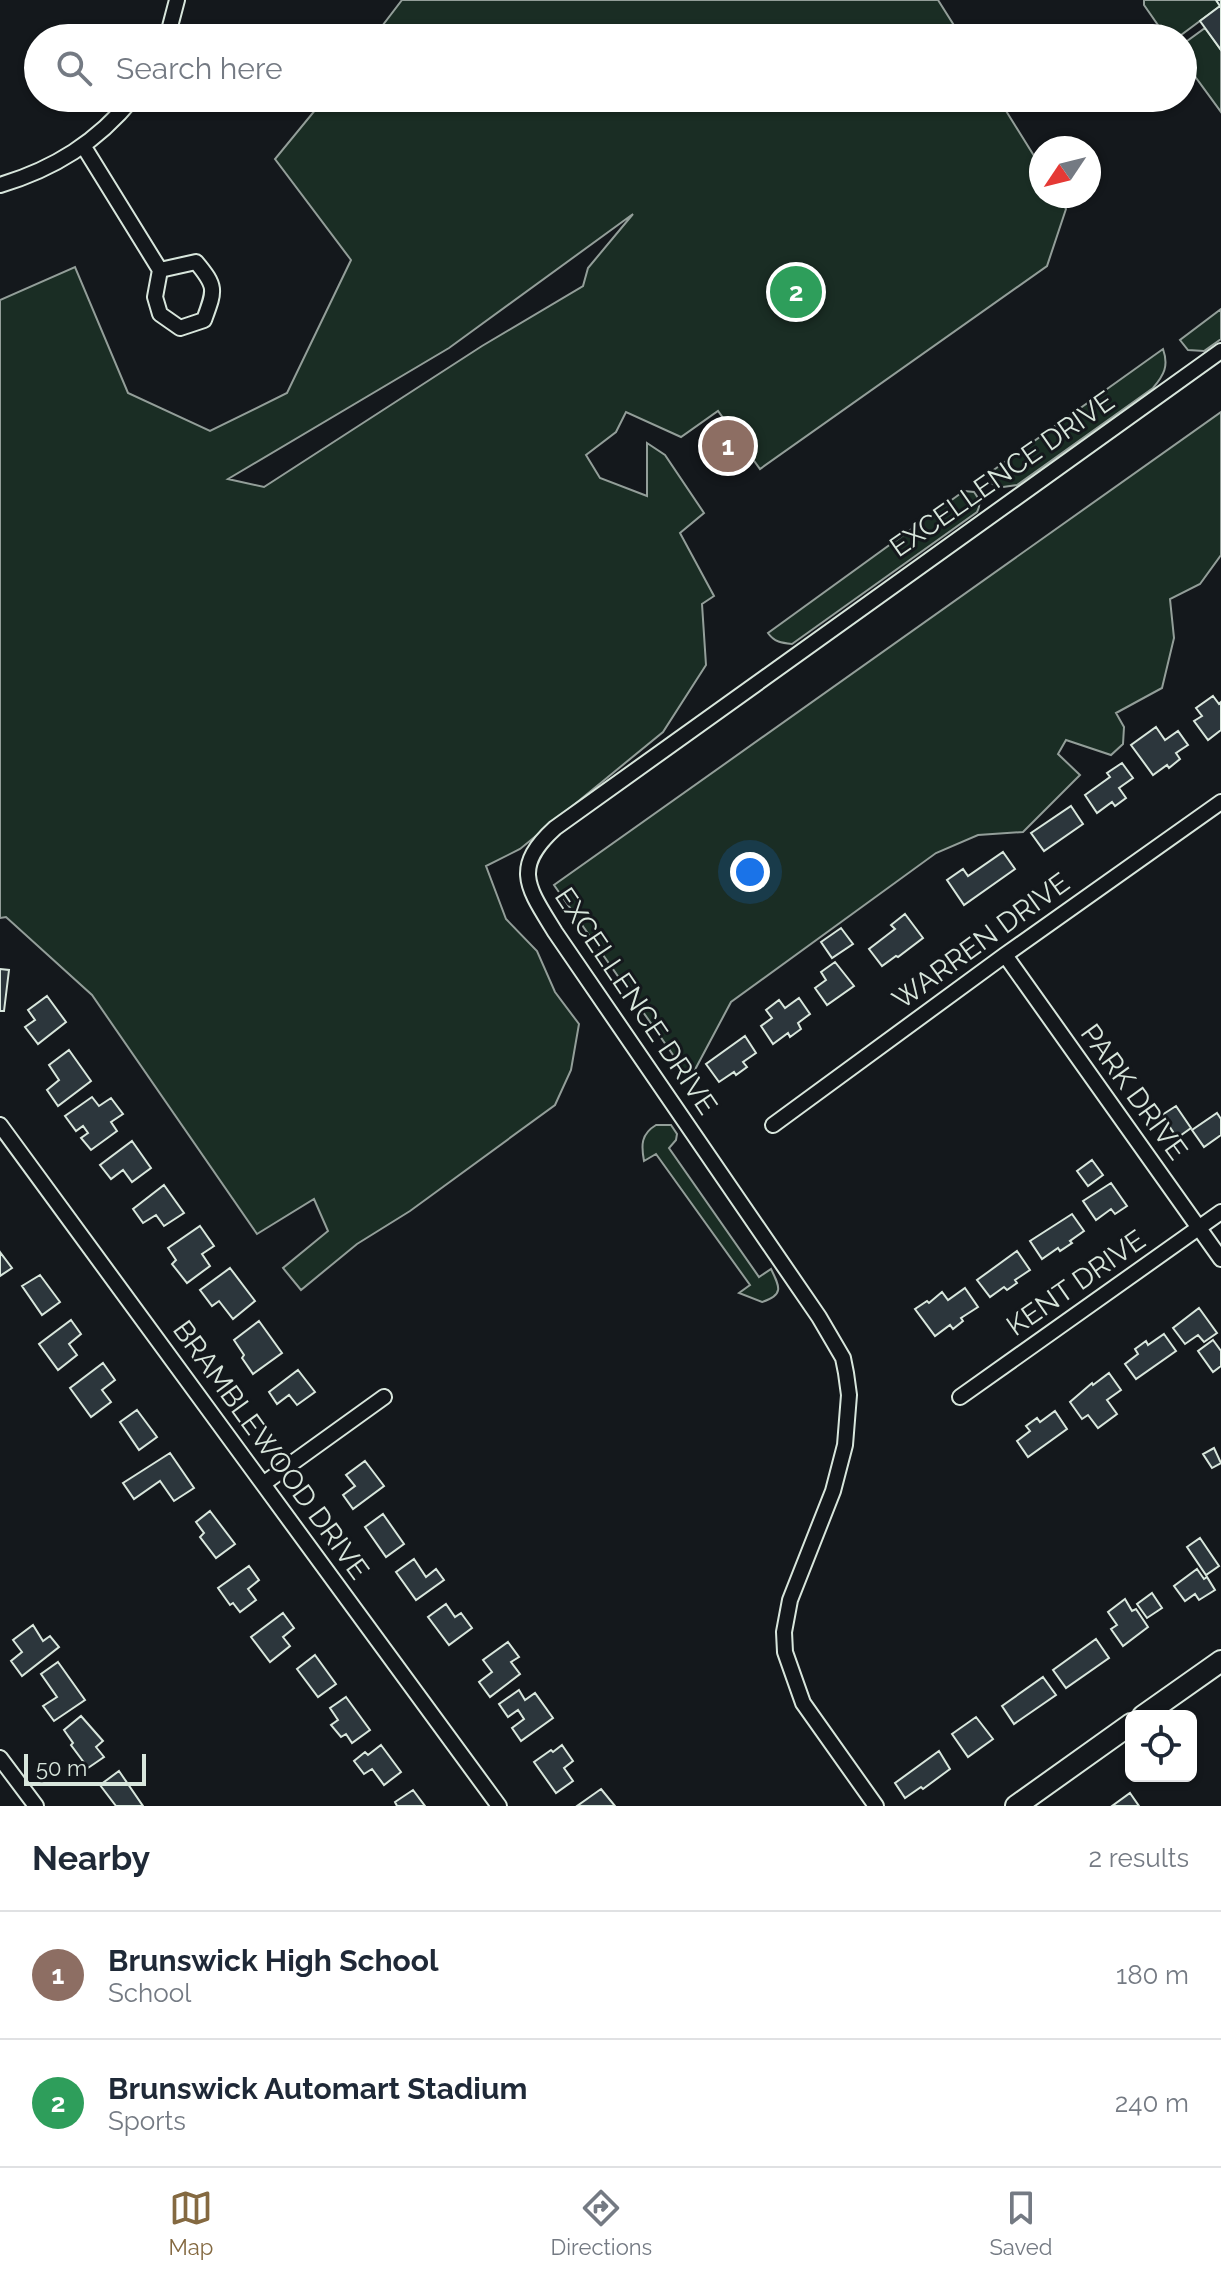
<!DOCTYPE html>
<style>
:root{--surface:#fff;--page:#f6f6f7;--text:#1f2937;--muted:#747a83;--line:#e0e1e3;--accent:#846941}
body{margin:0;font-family:Raleway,sans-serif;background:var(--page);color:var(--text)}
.controls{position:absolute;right:24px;bottom:24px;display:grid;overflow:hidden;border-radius:12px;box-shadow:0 2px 6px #0004}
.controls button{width:72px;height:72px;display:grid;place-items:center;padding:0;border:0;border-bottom:2px solid var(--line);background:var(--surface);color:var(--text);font:40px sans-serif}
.compass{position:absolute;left:1029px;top:136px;width:72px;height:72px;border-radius:50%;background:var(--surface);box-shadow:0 2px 6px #0004;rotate:235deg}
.scale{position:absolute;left:24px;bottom:20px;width:122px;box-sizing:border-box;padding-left:8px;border:4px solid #d8e6dc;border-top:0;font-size:22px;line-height:28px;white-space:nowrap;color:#d8e6dc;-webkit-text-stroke:6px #14181c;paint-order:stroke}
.you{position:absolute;left:750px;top:872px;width:28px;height:28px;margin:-20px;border:6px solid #fff;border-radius:50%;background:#1a73e8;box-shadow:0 0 0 12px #1a73e833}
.badge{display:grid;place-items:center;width:52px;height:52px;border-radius:50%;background:var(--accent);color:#fff;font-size:26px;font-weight:700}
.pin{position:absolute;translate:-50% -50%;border:4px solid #fff;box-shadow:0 2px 8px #0006}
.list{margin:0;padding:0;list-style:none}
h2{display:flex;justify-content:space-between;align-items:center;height:104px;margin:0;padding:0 32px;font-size:34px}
h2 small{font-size:26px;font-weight:400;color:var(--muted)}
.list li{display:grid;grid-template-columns:52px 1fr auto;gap:24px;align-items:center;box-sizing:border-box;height:128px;padding:0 32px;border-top:2px solid var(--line)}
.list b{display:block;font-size:30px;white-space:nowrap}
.list p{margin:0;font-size:26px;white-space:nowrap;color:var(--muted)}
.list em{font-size:26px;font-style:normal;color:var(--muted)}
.icon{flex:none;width:44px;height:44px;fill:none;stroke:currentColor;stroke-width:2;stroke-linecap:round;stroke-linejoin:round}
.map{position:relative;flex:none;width:1221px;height:1806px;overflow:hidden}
.search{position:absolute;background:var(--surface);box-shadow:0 2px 6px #0004;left:24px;right:24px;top:24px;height:88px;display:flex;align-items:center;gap:20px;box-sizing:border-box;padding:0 28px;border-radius:44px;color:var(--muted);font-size:30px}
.sheet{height:360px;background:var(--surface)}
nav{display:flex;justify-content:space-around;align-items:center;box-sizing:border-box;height:112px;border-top:2px solid var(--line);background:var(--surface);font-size:22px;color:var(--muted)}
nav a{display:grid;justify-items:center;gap:4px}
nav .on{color:var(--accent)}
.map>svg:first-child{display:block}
</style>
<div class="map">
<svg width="1221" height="1806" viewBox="0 0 1221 1806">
<rect width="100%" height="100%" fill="#14181c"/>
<!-- green -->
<path fill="#1a2d24" stroke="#939e99" stroke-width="2" fill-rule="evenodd" d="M402 0H938L962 38H373Z
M1144 0H1216L1220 6 1177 38H1167L1144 5Z
M1205 28 1221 50V112L1183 60V44Z
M325 98H998L1041 167V196H1058L1066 209 1047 266 760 469 718 411 681 437 626 412 616 432 586 455 600 478 647 496V443L665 455 704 513 680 533 714 596 702 604 706 665 663 732 520 849 486 866 506 919 537 951 555 992 579 1024 571 1070 555 1105 410 1211 357 1244 301 1290 283 1268 328 1231 314 1199 257 1234 92 995 6 917 0 918V300L75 267 128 393 210 431 287 393 351 260 275 159ZM633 214 588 268 583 286 482 346 264 487 228 479 449 348Z
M1221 309V339L1204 351 1188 350 1180 340Z
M1163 349C1169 366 1164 375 1153 388L1017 485 1003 487 992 484 988 474Z
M1221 412V555L1200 584 1170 599 1174 638 1162 688 1116 713 1124 727 1123 744 1111 755 1066 740 1058 754 1080 775 1023 832 978 835 936 853 731 1002 690 1079 554 885Z
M964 491 974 492C980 500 981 504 977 512L792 644C782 643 774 642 768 633Z
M656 1125H671L677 1134 676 1140 669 1148 759 1277 771 1269C780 1287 784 1295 762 1302L739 1293 750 1285 656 1154 644 1161C641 1145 641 1134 656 1125Z"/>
<!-- building -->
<path fill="#2c363c" stroke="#d8e6dc" stroke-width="2" d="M1216 0H1221V50L1200 21 1220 6Z
M1213 696 1219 704 1221 702V730L1208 740 1194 721 1202 716 1196 708Z
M1156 727 1165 740 1178 731 1188 745 1176 753 1180 759 1169 768 1167 765 1153 775 1131 745Z
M1122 763 1133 778 1119 788 1126 798 1115 806 1112 802 1097 813 1085 795 1110 777 1107 773Z
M1071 806 1083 824 1044 851 1031 833Z
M1003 852 1015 869 964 905 947 880 963 869 968 876Z
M905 914 923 938 898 957 896 956 882 966 869 949 895 929 891 925Z
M841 928 853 944 832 958 821 942Z
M835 962 854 986 827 1005 815 988 826 980 821 972Z
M0 969 9 970 4 1011H0Z
M47 996 66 1022 38 1044 25 1027 35 1020 28 1010Z
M799 998 810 1014 798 1023 801 1029 790 1037 788 1033 773 1044 761 1026 772 1018 766 1010 779 1000 785 1008Z
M745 1036 756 1053 743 1062 747 1067 736 1075 734 1072 719 1082 706 1064Z
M69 1050 91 1081 58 1106 47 1090 59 1080 49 1065Z
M92 1097 99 1106 111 1098 123 1114 111 1122 117 1131 91 1150 81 1138 88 1133 83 1126 76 1131 65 1116Z
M1176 1106 1191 1128 1177 1138 1162 1115Z
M1217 1113 1221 1119V1135L1204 1147 1192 1130Z
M132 1141 151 1168 132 1182 123 1170 111 1179 100 1165Z
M1092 1160 1103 1175 1088 1186 1077 1171Z
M1111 1183 1127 1206 1115 1214 1111 1209 1096 1220 1083 1201Z
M164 1185 184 1213 164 1226 156 1215 143 1223 133 1209Z
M1072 1214 1084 1231 1070 1241 1072 1243 1060 1251 1058 1248 1042 1259 1030 1241Z
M200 1226 214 1246 202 1254 210 1266 187 1283 172 1264 176 1260 168 1248Z
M1017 1251 1030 1270 1015 1280 1017 1283 1007 1290 1004 1287 990 1297 977 1280Z
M0 1252 12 1268 0 1276Z
M230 1268 255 1301 233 1319 219 1301 212 1306 200 1290Z
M40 1275 60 1302 42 1315 22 1286Z
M965 1288 978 1307 961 1318 963 1321 953 1329 950 1325 935 1336 915 1309 927 1301 929 1303 942 1292 948 1300Z
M1199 1308 1217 1333 1204 1342 1198 1335 1185 1344 1173 1328Z
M71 1320 81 1334 69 1344 77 1355 58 1370 39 1344Z
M259 1321 282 1353 253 1374 242 1358 244 1355 234 1340Z
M1164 1334 1176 1351 1136 1379 1125 1364 1138 1354 1135 1349 1146 1341 1148 1345Z
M1213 1340 1221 1351V1366L1213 1372 1198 1351Z
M103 1363 115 1380 102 1390 111 1402 91 1417 70 1388Z
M298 1370 315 1392 297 1405 289 1395 277 1404 269 1392Z
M1109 1373 1121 1390 1107 1400 1117 1414 1098 1428 1088 1415 1082 1419 1070 1402 1092 1383 1093 1385Z
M137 1410 157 1437 139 1450 120 1422Z
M1055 1411 1067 1429 1028 1457 1017 1441 1030 1431 1026 1426 1037 1418 1040 1422Z
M1214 1448 1221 1463 1212 1468 1203 1454Z
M170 1453 194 1488 174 1501 160 1481 134 1499 123 1483Z
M365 1461 384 1486 353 1509 343 1495 355 1486 346 1475Z
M210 1511 235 1544 216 1558 200 1537 204 1533 196 1522Z
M383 1514 404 1544 386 1557 365 1527Z
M1200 1538 1219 1566 1206 1575 1187 1547Z
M414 1559 426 1577 436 1569 444 1580 416 1600 396 1572Z
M249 1566 259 1580 248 1589 256 1600 240 1612 233 1603 230 1605 218 1588Z
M1197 1569 1204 1579 1207 1577 1215 1590 1199 1600 1195 1594 1185 1601 1174 1586Z
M1152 1593 1162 1608 1147 1618 1137 1604Z
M1125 1599 1132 1611 1136 1609 1148 1627 1123 1646 1111 1629 1117 1625 1108 1612Z
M446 1604 455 1617 461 1613 472 1628 449 1645 428 1617Z
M283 1613 294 1628 283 1637 290 1646 270 1662 251 1637Z
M33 1625 43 1641 50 1636 59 1647 22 1676 11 1661 22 1652 13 1640Z
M1096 1639 1109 1658 1066 1688 1053 1670Z
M508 1642 519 1657 511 1662 520 1674 490 1697 479 1682 492 1672 483 1660Z
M315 1655 336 1684 318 1697 297 1669Z
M58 1662 85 1700 54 1721 43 1706 57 1697 41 1674Z
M1043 1677 1056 1695 1014 1724 1002 1706Z
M519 1690 525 1700 535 1693 553 1718 521 1741 512 1728 524 1719 518 1710 508 1717 499 1704Z
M346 1697 370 1730 352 1743 346 1734 341 1737 331 1725 338 1720 330 1708Z
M81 1716 103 1741 96 1747 104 1757 88 1768 71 1745 73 1743 64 1730Z
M976 1717 993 1739 968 1757 952 1734Z
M381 1745 401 1772 384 1785 372 1769 364 1774 354 1761 365 1752 368 1755Z
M562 1745 573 1761 564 1768 573 1781 556 1793 534 1762 551 1750 553 1752Z
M939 1751 950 1769 923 1789 921 1787 905 1798 895 1783Z
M119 1771 143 1806H116L100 1785Z
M601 1789 615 1806H577Z
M413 1790 425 1806H397L395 1802Z
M1130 1793 1139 1806H1112Z"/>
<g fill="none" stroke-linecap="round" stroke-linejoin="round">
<defs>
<path id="street" d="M167 38 177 0
M84 147 160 270 155 297 160 314 180 328 204 320C215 290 217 287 196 262L160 270
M0 185C54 169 97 142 133 98
M1005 955 1221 1259
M0 1125 499 1806
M773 1125 1005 955 1221 802
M960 1397 1221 1212
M263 1484 384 1397
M0 1758 36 1806
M876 1806 803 1703 785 1652 784 1632 790 1600 833 1491 845 1445 849 1395 846 1373 843 1358 819 1317 555 932C528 888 511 868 555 828L1221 351"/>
<path id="secondary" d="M1143 1716 1221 1661
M1016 1806 1131 1724"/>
</defs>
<!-- street casing -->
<use href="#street" stroke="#d8e6dc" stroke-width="18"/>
<!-- secondary casing -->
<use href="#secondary" stroke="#d8e6dc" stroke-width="24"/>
<!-- street -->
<use href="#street" stroke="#14181c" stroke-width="14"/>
<!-- secondary -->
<use href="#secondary" stroke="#14181c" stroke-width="20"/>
</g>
<g text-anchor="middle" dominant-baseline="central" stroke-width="6" stroke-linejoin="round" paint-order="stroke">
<!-- street labels -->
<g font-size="28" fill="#d8e6dc" stroke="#14181c">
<text transform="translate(1002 474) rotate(-35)">EXCELLENCE DRIVE</text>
<text transform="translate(981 941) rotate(-36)">WARREN DRIVE</text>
<text transform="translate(636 1001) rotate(56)">EXCELLENCE DRIVE</text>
<text transform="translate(1134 1092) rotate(54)">PARK DRIVE</text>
<text transform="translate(1076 1283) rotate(-35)">KENT DRIVE</text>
<text transform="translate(271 1450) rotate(54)">BRAMBLEWOOD DRIVE</text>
</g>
</g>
</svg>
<div class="controls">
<button><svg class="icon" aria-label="locate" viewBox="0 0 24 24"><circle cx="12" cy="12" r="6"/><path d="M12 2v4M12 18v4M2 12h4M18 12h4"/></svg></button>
</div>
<svg class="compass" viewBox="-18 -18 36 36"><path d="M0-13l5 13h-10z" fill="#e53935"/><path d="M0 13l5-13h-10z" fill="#747a83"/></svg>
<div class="scale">50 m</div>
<div class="you"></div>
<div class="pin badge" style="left:728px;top:446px;background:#8d6e63">1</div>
<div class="pin badge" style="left:796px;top:292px;background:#2e9e5b">2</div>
<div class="search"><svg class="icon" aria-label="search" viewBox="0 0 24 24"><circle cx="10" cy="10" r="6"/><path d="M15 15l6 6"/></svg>Search here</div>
</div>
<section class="sheet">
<h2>Nearby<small>2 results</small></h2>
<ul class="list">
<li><span class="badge" style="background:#8d6e63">1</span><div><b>Brunswick High School</b><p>School</p></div><em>180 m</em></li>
<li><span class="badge" style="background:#2e9e5b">2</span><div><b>Brunswick Automart Stadium</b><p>Sports</p></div><em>240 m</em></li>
</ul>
</section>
<nav>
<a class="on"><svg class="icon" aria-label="map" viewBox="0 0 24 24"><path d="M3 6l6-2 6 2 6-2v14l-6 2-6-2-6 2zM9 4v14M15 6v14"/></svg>Map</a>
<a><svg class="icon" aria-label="directions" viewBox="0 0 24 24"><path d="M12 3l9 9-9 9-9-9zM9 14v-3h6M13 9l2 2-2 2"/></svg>Directions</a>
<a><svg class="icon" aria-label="saved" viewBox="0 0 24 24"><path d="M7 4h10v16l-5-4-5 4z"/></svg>Saved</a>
</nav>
